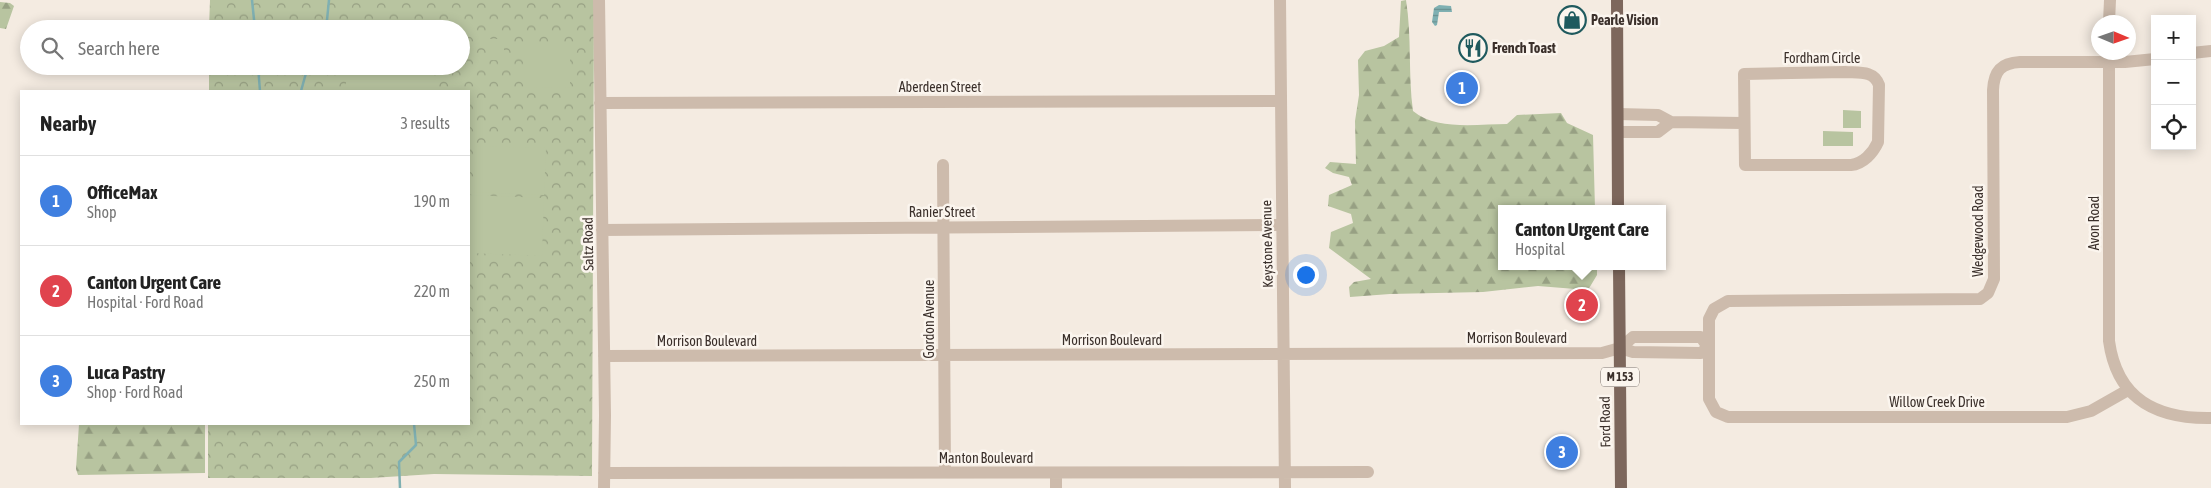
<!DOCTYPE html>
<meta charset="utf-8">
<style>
:root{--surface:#fff;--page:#f6f6f6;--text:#222;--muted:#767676;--line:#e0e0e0;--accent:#0b8043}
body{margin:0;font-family:"Asap Condensed",sans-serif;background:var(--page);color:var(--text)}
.controls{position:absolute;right:15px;top:15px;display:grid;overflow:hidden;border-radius:0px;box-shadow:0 2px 12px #0003}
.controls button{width:45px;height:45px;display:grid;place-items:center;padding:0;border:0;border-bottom:1px solid var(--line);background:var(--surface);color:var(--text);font:25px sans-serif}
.compass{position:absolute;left:2091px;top:15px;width:45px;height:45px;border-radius:50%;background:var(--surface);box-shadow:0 2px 12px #0003;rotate:92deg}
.you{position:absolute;left:1305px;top:274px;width:18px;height:18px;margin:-12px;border:4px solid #fff;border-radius:50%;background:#1a73e8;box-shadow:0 0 0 8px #1a73e833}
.badge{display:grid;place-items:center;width:32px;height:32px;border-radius:50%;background:var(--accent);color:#fff;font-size:16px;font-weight:700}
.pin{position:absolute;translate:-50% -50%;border:2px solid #fff;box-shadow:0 1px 5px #0006}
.popup{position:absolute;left:1498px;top:205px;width:168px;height:65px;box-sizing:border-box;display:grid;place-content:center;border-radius:0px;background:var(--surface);filter:drop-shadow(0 1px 4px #0005);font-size:16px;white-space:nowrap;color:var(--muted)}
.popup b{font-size:19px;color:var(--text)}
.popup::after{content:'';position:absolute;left:50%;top:100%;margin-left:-10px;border:10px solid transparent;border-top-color:var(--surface)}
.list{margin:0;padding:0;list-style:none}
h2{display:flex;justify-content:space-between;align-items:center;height:65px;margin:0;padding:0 20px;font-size:21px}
h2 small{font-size:16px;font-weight:400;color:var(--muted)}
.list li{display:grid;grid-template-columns:32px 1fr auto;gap:15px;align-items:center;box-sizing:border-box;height:90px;padding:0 20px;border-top:1px solid var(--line)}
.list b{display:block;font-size:19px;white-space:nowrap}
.list p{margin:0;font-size:16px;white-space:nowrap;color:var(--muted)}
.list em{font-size:16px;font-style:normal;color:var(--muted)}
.icon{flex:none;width:28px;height:28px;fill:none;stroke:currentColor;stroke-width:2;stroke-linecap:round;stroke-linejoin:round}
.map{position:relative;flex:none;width:2211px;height:488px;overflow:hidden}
.search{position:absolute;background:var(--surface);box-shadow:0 2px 12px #0003;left:20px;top:20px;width:450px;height:55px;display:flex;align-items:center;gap:12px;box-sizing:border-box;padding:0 18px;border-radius:28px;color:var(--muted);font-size:19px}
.panel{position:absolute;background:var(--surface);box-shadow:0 2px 12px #0003;left:20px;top:90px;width:450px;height:335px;border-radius:0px}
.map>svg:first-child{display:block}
</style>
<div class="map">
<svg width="2211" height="488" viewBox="0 0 2211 488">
<defs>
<pattern id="forest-firs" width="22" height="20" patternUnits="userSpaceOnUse" patternTransform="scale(1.25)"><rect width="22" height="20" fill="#b8c4a0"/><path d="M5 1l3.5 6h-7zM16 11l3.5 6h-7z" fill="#97a083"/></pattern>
<pattern id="park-crowns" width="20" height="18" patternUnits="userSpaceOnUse" patternTransform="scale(1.25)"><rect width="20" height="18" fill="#b8c4a0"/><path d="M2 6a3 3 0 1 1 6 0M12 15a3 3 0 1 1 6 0" fill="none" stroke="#97a083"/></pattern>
<pattern id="water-rules" width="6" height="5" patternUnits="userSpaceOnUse" patternTransform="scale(1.25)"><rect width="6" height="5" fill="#7fb0b2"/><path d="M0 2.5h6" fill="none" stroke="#699091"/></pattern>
</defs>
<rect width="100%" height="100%" fill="#f4ebe1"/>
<!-- forest -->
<path fill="url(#forest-firs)" d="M1406 0C1412 37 1408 75 1413 111 1437 131 1478 124 1507 124L1517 115 1561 113 1567 123 1593 135 1595 209H1502V266H1597V275L1588 290 1538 286 1483 292 1390 294 1350 297 1349 287 1354 282 1371 279 1329 248 1331 232 1353 223 1351 214 1328 206 1329 195 1352 185 1349 177 1333 173 1325 168 1330 162 1356 164 1355 121 1359 95 1358 60 1365 51 1384 46 1399 37 1401 1Z
M0 2 10 3 14 6 6 29 0 28Z
M79 424H205V473L78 475 76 469Z"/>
<!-- park -->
<path fill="url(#park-crowns)" d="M210 0H594L592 476 434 474 371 478H208V424H469V91H209V66H461V29H209Z"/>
<!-- pitch -->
<path fill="#b8c4a0" d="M488 39H504V60H488Z
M524 46H570V88L524 87Z
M346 66H431V91H346Z
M1843 110 1861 111V128H1843Z
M1823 131 1853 132V146H1823Z
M476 146 546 148 544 195 474 192Z
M469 195 544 198 542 256 469 253Z"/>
<!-- water -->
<path fill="url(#water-rules)" d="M1439 5 1451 6 1452 12H1439L1437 25 1435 26 1432 22 1434 8Z"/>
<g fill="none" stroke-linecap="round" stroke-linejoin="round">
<!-- stream -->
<path stroke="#7fb0b2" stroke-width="2.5" d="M252 0 255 29
M319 29 327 20 329 0
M258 66 260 91
M301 91 308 66
M400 488 399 462 416 445 414 424"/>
<!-- minor -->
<path stroke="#cdbbac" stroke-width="12" d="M599 0 605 415 604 488
M1280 0 1285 488
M2109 22 2110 0
M2109 52V341C2117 399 2156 419 2211 418
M2192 53 2211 51
M1845 72C1858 73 1874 70 1879 85L1878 142C1873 153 1863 164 1851 165H1745L1744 74Z
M600 103 1281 101
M1618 114 1658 115 1671 122 1658 132H1618
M1671 122 1743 123
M943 165 945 472
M602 230 1282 225
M1620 348 1633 352 1701 353 1708 347
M604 356 1602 353 1620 348 1633 337H1701L1708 347
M2128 390 2091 411 2067 417H1728L1716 412 1709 399V319L1714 309 1728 301 1980 299 1988 293 1994 279 1993 90C1994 71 2001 63 2020 62H2125L2155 59
M604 473 1368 472
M1056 473V488"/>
<!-- major -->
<path stroke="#7d675c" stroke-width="12" d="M1617 0 1618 209
M1619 266 1621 488"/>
</g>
<!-- icons -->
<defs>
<symbol id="shop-ring" viewBox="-11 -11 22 22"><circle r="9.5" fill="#fbf5ee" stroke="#1f5a5e" stroke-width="1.5"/><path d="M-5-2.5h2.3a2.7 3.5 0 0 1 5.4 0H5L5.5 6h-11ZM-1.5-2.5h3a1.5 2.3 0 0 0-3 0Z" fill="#1f5a5e"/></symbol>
<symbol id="restaurant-ring" viewBox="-11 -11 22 22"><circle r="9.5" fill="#fbf5ee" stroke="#1f5a5e" stroke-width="1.5"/><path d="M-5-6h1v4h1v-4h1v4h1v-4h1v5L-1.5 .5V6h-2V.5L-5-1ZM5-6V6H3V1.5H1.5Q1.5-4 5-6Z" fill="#1f5a5e"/></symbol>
</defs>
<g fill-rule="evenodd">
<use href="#shop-ring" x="1556" y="4" width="32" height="32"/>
<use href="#restaurant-ring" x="1457" y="32" width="32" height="32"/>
</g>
<g text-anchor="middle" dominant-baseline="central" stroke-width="5" stroke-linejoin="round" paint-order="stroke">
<!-- shield labels -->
<rect fill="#fbf5ee" stroke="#756b66" stroke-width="1" x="1601" y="367.5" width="38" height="19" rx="4"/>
<g font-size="12" font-weight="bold" fill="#3b302b">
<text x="1620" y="377">M 153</text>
</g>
<!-- poi labels -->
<g font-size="14" font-weight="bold" fill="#3b302b" stroke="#fbf5ee" text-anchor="start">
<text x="1591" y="20">Pearle Vision</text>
<text x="1492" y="48">French Toast</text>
</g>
<!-- street labels -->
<g font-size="14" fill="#3b302b" stroke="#fbf5ee">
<text x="1822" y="58">Fordham Circle</text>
<text x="940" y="87">Aberdeen Street</text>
<text x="942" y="212">Ranier Street</text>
<text transform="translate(2094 223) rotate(-90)">Avon Road</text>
<text transform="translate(1978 231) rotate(-90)">Wedgewood Road</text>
<text transform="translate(588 244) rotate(-91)">Saltz Road</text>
<text transform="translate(1267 244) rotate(-91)">Keystone Avenue</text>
<text transform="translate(929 319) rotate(-90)">Gordon Avenue</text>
<text x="1517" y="338">Morrison Boulevard</text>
<text x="1112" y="340">Morrison Boulevard</text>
<text x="707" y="341">Morrison Boulevard</text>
<text x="1937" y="402">Willow Creek Drive</text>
<text transform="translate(1605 422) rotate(-91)">Ford Road</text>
<text x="986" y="458">Manton Boulevard</text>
</g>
</g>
</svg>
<div class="controls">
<button>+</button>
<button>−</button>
<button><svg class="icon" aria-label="locate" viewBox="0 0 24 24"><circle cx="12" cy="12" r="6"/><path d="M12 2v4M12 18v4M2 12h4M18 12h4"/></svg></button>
</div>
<svg class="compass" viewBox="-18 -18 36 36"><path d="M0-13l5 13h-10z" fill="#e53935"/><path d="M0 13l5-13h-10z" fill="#767676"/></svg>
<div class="you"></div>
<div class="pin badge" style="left:1462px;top:88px;background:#3f7fe0">1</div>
<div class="pin badge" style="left:1582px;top:305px;background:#e0444e">2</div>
<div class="popup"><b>Canton Urgent Care</b>Hospital</div>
<div class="pin badge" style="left:1562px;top:452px;background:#3f7fe0">3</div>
<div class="search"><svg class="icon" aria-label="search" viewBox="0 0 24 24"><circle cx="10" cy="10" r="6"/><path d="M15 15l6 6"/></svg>Search here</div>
<section class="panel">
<h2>Nearby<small>3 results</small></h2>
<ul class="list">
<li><span class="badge" style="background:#3f7fe0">1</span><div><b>OfficeMax</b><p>Shop</p></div><em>190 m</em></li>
<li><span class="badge" style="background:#e0444e">2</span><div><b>Canton Urgent Care</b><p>Hospital · Ford Road</p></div><em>220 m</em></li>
<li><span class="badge" style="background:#3f7fe0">3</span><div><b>Luca Pastry</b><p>Shop · Ford Road</p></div><em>250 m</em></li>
</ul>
</section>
</div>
